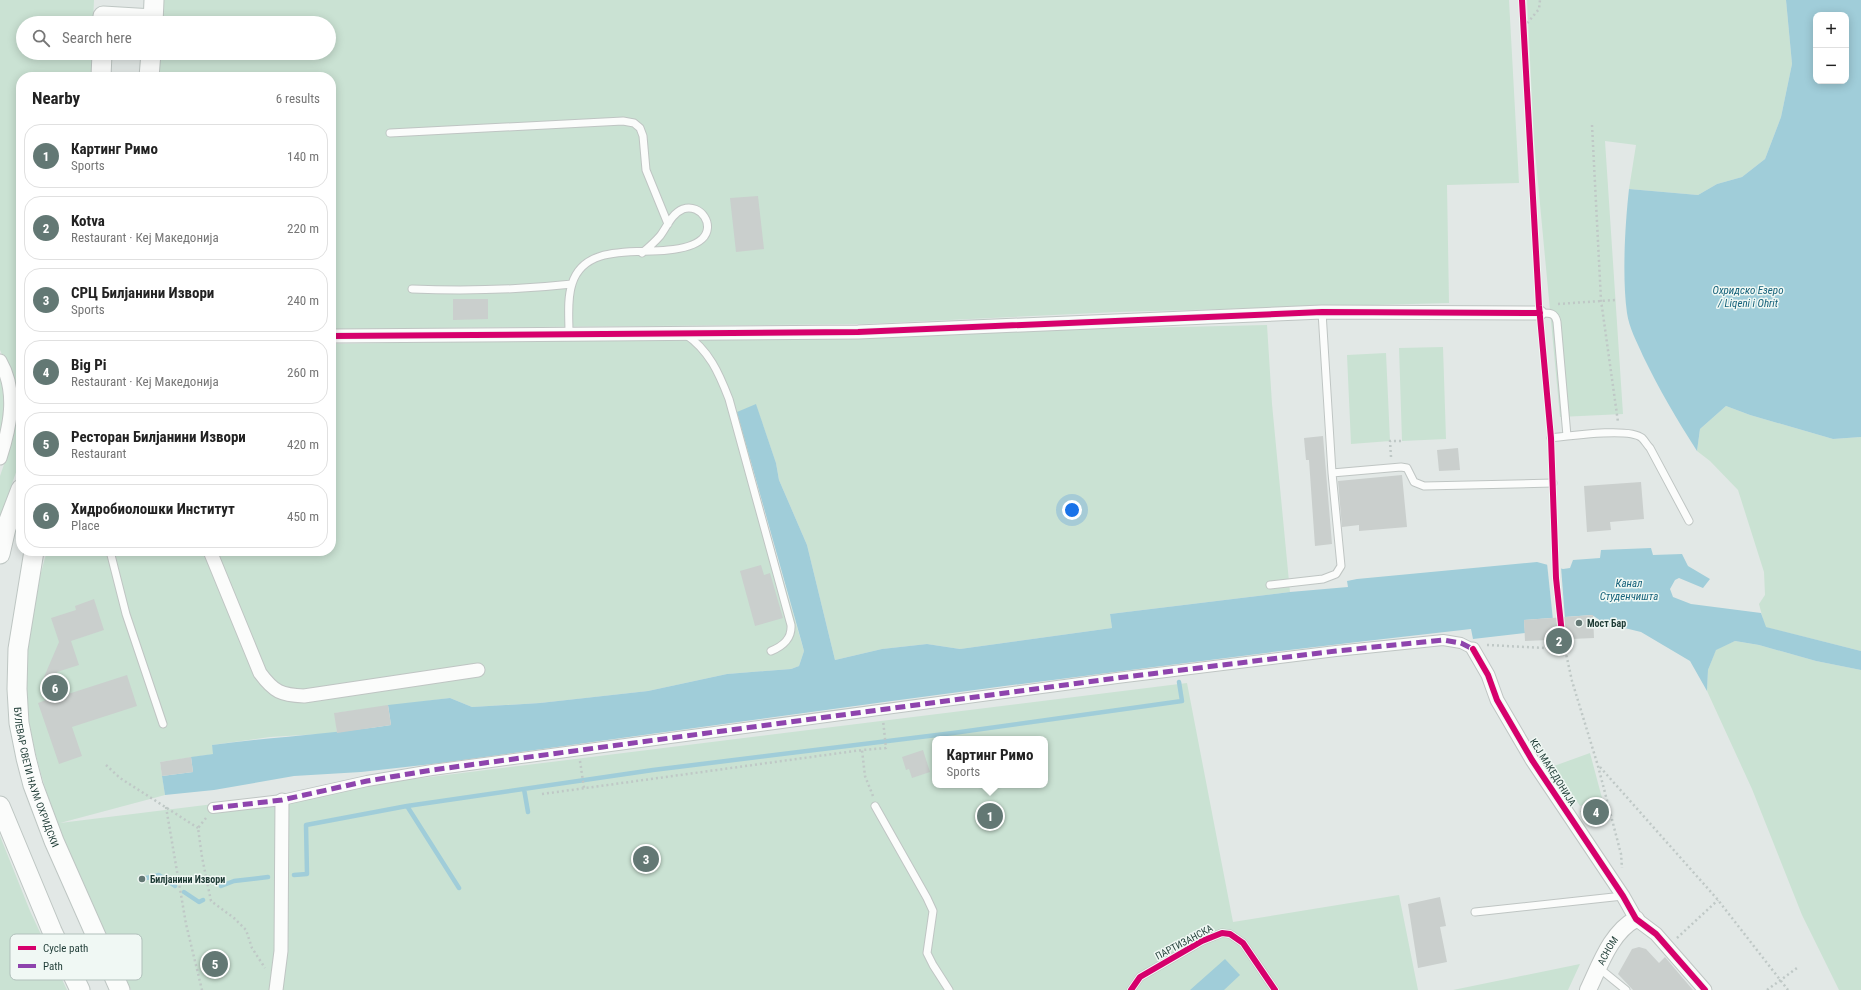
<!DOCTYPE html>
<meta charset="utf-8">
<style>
:root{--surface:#fff;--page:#f2f2f2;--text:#222;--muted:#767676;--line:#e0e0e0;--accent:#637874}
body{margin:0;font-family:"Roboto Condensed",sans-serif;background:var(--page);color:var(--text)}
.controls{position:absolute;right:12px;top:12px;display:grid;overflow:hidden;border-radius:8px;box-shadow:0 2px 10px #0003}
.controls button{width:36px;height:36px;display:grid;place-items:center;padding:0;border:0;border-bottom:1px solid var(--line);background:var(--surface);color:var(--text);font:20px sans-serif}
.you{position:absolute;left:1072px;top:510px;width:14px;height:14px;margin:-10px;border:3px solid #fff;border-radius:50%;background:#1a73e8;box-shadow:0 0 0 6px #1a73e833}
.badge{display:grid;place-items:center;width:26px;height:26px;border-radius:50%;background:var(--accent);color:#fff;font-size:13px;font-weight:700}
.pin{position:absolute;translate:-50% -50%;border:2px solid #fff;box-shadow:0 1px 4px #0006}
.popup{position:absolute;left:932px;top:736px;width:116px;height:52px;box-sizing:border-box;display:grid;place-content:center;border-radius:8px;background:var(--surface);filter:drop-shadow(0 1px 3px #0005);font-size:13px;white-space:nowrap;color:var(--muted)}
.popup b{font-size:15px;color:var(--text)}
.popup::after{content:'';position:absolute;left:50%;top:100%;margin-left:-8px;border:8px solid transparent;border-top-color:var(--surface)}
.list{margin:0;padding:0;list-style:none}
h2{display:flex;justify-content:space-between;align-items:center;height:52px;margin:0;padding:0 16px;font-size:17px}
h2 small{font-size:13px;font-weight:400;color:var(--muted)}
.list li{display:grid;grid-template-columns:26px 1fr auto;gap:12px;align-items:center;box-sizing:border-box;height:64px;margin:0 8px 8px;padding:0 8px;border:1px solid var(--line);border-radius:16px}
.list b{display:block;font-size:15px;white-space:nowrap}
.list p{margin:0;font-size:13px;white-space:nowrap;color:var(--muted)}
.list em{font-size:13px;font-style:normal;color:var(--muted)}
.icon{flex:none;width:22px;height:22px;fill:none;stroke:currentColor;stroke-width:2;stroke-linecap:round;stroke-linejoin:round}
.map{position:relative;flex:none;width:1861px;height:990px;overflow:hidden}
.search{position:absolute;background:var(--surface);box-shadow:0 2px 10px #0003;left:16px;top:16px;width:320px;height:44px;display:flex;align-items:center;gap:10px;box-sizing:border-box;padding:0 14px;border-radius:22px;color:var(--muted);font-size:15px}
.panel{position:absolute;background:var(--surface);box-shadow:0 2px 10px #0003;left:16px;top:72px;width:320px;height:484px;border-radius:16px}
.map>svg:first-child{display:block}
</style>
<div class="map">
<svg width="1861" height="990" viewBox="0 0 1861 990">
<rect width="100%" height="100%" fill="#e2e8e6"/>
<!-- green -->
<path fill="#cae2d3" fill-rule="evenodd" d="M0 0H94L93 23H23V53H92L91 77H21V458L0 518V476L12 441 17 409 14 382 0 350Z
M163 0H1509L1519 183 1447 185 1449 303 1118 312 864 324 331 329V77H158L160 53H329V23H162Z
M1527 0H1786L1792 64 1781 117 1765 159 1742 177 1717 184 1698 195 1629 189 1636 145 1605 141 1623 414 1560 417 1534 140Z
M1267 325 1272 404 1290 592 1110 614 1112 628 960 649 927 644 882 649 835 660 807 545 779 480 776 463 756 405 750 465 804 651 799 666 791 669 727 674 648 691 540 703 472 707 450 698 335 713 337 733 270 737 212 745 214 754 160 762 165 795 60 823 1187 683 1233 922 1399 895 1418 990H131C92 905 47 820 30 727 28 716 25 705 24 694 21 650 35 593 47 551H331V344L704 338ZM935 739H1045V785H935Z
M1443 347 1446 439 1402 441 1399 348Z
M1386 353 1390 441 1351 444 1347 355Z
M0 378C8 399 3 420 0 440Z
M1726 406 1750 415 1833 439 1861 437V651L1765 627 1759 604 1765 595 1764 572 1738 490 1710 461 1697 451 1700 429Z
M1735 641 1759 645 1816 661 1861 670V990H1839L1802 915 1752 789 1707 691 1708 670 1716 649Z
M1590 753 1602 798 1580 806 1554 766Z
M0 836 30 911 67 990H0Z
M1580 964 1568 990H1453Z"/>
<!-- water -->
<path fill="#a0cdd9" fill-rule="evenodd" d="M1786 0H1861V437L1833 439 1750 415 1726 406 1700 429 1697 451C1677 420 1659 389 1643 356 1637 342 1629 328 1627 313 1622 277 1625 225 1629 189L1698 195 1717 184 1742 177 1765 159 1781 117 1792 64ZM1816 15H1846V81H1816Z
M756 404 776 463 779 480 807 545 835 660 882 649 927 644 960 649 1112 628 1110 614 1290 592 1348 587 1347 581 1357 579 1537 562 1563 569 1570 568 1573 560 1600 558 1601 550 1651 548 1653 555 1682 554 1688 566 1710 579 1703 588 1679 578 1675 580 1670 589 1673 597 1691 604 1761 613 1766 627 1861 651V670L1816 661 1759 645 1735 641 1716 650 1708 670 1707 691 1690 661 1641 632 1604 623 1592 615 1524 620 1525 633 1473 639 1471 629C1127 667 784 716 441 763L361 772 294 776 214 790 165 795 162 776 193 772 191 757 213 754 212 745C272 737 332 734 391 725L388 705 450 698 472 707 540 703 648 691 727 674 791 669 799 666 804 651 801 640 737 412Z
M1225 959 1240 975 1224 990H1190Z"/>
<!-- pier -->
<path fill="#e2e8e6" d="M1547 563 1561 567 1565 619 1553 620Z"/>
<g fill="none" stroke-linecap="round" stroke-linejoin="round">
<!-- stream -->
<path stroke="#a0cdd9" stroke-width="4.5" d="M524 789 528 812
M407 806 459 888
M294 875 307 874 306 825 407 806 653 770 953 733 1182 701 1179 682
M142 879 159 875 175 886
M221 886 234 881 268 877
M184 892 199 902 203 900"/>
</g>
<!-- building -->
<path fill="#cacfcd" d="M758 196 764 249 736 252 730 198Z
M453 299H488V319L453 320Z
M1323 436 1332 544 1315 546 1309 460H1306L1304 438Z
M1458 448 1460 470 1439 471 1437 450Z
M1402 475 1407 527 1359 531V525L1342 527 1338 481Z
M1641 482 1644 519 1610 522 1611 530 1587 532 1584 486Z
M761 565 764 575 770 573 783 618 755 626 740 571Z
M94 599 104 630 71 641 79 665 57 672 65 695 127 675 137 706 72 727 82 756 59 764 38 703 51 698 44 677 59 642 51 618 76 610 75 606Z
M1593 615 1594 638 1525 641 1524 620Z
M388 705 391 725 337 733 334 713Z
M923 750 930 772 912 778 909 769 906 770 902 757Z
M191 757 193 772 162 776 160 762Z
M1593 805 1600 820 1588 825 1580 811Z
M1440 897 1446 926 1440 927 1447 962 1418 968 1408 904Z
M1639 947 1646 949 1659 963 1665 957 1693 990H1633L1618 974 1632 949Z"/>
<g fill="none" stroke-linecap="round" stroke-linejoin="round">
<defs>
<path id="service" d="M390 133 623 121 634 123 640 128 643 136 646 170 668 224
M412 289C466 291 519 290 572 284
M1540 313C1549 313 1555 312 1557 322L1567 436
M569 333C569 317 567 299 572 284 584 244 635 254 668 250 679 249 693 247 702 239 716 226 701 203 683 209 671 214 667 227 660 236 654 243 648 248 642 253
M685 334C709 350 719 373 729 399L791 625C792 639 783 646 771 651
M1551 438C1569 436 1629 427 1642 438 1645 441 1647 445 1650 448L1689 521
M1332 473 1401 467 1407 468 1414 482 1424 486 1553 483
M110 551 126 614 163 724
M1270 585 1323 579 1336 574 1341 566 1332 473 1322 312
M875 806 927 898 933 911 927 953 933 965 949 990
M1475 912 1623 896
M1599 968 1626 990
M1131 990 1140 977 1202 941 1222 933 1230 934 1243 943 1275 990"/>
<path id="pedestrian" d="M213 808 282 800 367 781 432 770 1117 678 1336 651 1443 640 1461 643 1473 649"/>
<path id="minor" d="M331 336 858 332 1322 312 1540 313
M0 361C18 392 10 427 0 458
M210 551 260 673C274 692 281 695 304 696L478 670
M1473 649 1488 675 1497 700 1532 760 1623 896 1636 919 1656 934 1705 990
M276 990 281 951 282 800"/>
<g id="tertiary">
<path id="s1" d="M1588 990C1600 965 1611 932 1636 919"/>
</g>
<g id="secondary">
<path d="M103 16 153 19"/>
<path d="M153 23 154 0"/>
<path d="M101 77 102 53"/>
<path d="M149 77 151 53"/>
<path id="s2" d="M34 551 18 649 17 689 19 723 26 758 33 785 54 841 120 990"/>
<path d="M0 554 6 528 21 489"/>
<path d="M0 806 52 931 80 990"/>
</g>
</defs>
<!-- service casing -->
<use href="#service" stroke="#bfc5c3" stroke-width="9"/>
<!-- pedestrian casing -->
<use href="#pedestrian" stroke="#bfc5c3" stroke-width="12"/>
<!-- minor casing -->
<use href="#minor" stroke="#bfc5c3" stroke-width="15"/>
<!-- tertiary casing -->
<use href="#tertiary" stroke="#bfc5c3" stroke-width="18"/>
<!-- secondary casing -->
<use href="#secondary" stroke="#bec6c3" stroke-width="21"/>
<!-- path -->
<path stroke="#bfc8c6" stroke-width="2.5" stroke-dasharray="2 3" stroke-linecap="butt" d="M1524 27 1539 9 1540 0
M1592 125 1601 300 1618 422
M1558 304 1615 300
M1391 457 1390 441H1402
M1555 556 1559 612 1565 649 1572 681 1598 766 1621 854 1622 868
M1487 645 1565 649
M580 761 584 788
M106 765 120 778 198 828
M1600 767 1718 900 1788 990
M542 794 862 750
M873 796 865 776 862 750 886 748 883 720
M166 807 186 924 202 990
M206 818 198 828 202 857 211 901 234 918 246 930 252 948 265 968
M1677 938 1718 900
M1767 990 1797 968"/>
<!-- service -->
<use href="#service" stroke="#fbfcfb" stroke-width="7"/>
<!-- pedestrian -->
<use href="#pedestrian" stroke="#fbfcfb" stroke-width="10"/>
<!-- minor -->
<use href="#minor" stroke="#fbfcfb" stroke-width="13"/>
<!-- tertiary -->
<use href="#tertiary" stroke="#fbfcfb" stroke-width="16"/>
<!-- secondary -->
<use href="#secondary" stroke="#fbfcfb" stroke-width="19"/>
<!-- quiet -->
<path stroke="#8e44ad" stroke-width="5" stroke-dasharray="10 5" stroke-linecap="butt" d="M213 808 282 800 367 781 432 770 1117 678 1336 651 1443 640 1461 643 1473 649"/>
<defs>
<path id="cycleway" d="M1522 0 1539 306 1551 438 1556 578 1562 634
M331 336 858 332 1322 312 1540 313
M1473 649 1488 675 1497 700 1532 760 1623 896 1636 919 1656 934 1705 990
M1131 990 1140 977 1202 941 1222 933 1230 934 1243 943 1275 990"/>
</defs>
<!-- cycleway casing -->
<use href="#cycleway" stroke="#f0f8f4" stroke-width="8"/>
<!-- cycleway -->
<use href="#cycleway" stroke="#d6006c" stroke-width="6"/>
</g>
<!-- markers -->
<g fill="#637874" stroke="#f0f8f4" stroke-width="1.5">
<circle cx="1579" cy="623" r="4"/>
<circle cx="142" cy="879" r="4"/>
</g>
<g text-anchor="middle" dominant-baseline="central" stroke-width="3" stroke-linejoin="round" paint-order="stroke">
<!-- poi labels -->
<g font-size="10" font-weight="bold" fill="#1f3c36" stroke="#f0f8f4" text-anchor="start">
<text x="1587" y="623">Мост Бар</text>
<text x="150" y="879">Билјанини Извори</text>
</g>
<!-- street labels -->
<g font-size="10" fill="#1f3c36" stroke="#f0f8f4">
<text transform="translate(1553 772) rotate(58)">КЕЈ МАКЕДОНИЈА</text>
<text stroke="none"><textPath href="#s2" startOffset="230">БУЛЕВАР СВЕТИ НАУМ ОХРИДСКИ</textPath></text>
<text transform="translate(1184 942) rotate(-28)">ПАРТИЗАНСКА</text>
<text stroke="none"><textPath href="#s1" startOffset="44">АСНОМ</textPath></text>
</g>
<!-- water labels -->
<g font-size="11" font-style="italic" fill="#17637b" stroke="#f0f8f4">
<text x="1748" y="290">Охридско Езеро<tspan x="1748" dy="13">/ Liqeni i Ohrit</tspan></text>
<text x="1629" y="583">Канал<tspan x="1629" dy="13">Студенчишта</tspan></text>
</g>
</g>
<!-- legend -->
<rect x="10" y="934" width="132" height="46" rx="6" fill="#f0f8f4" stroke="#b1c0bb" stroke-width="1"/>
<rect x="18" y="946" width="18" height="4" fill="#d6006c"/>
<rect x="18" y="964" width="18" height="4" fill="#8e44ad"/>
<g font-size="11" fill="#1f3c36">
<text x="43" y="952">Cycle path</text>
<text x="43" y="970">Path</text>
</g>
</svg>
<div class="controls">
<button>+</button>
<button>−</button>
</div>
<div class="you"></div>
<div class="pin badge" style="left:990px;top:816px">1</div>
<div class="popup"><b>Картинг Римо</b>Sports</div>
<div class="pin badge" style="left:1559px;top:641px">2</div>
<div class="pin badge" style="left:646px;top:859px">3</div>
<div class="pin badge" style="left:1596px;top:812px">4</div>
<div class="pin badge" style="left:215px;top:964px">5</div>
<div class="pin badge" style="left:55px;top:688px">6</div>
<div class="search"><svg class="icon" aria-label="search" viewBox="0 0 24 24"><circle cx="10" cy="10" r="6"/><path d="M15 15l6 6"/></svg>Search here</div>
<section class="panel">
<h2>Nearby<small>6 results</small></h2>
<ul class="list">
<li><span class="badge">1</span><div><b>Картинг Римо</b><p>Sports</p></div><em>140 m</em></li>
<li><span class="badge">2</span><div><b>Kotva</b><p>Restaurant · Кеј Македонија</p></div><em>220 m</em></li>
<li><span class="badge">3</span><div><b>СРЦ Билјанини Извори</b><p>Sports</p></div><em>240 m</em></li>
<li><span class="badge">4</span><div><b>Big Pi</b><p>Restaurant · Кеј Македонија</p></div><em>260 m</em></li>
<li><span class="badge">5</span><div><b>Ресторан Билјанини Извори</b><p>Restaurant</p></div><em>420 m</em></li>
<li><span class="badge">6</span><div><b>Хидробиолошки Институт</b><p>Place</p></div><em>450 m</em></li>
</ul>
</section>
</div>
